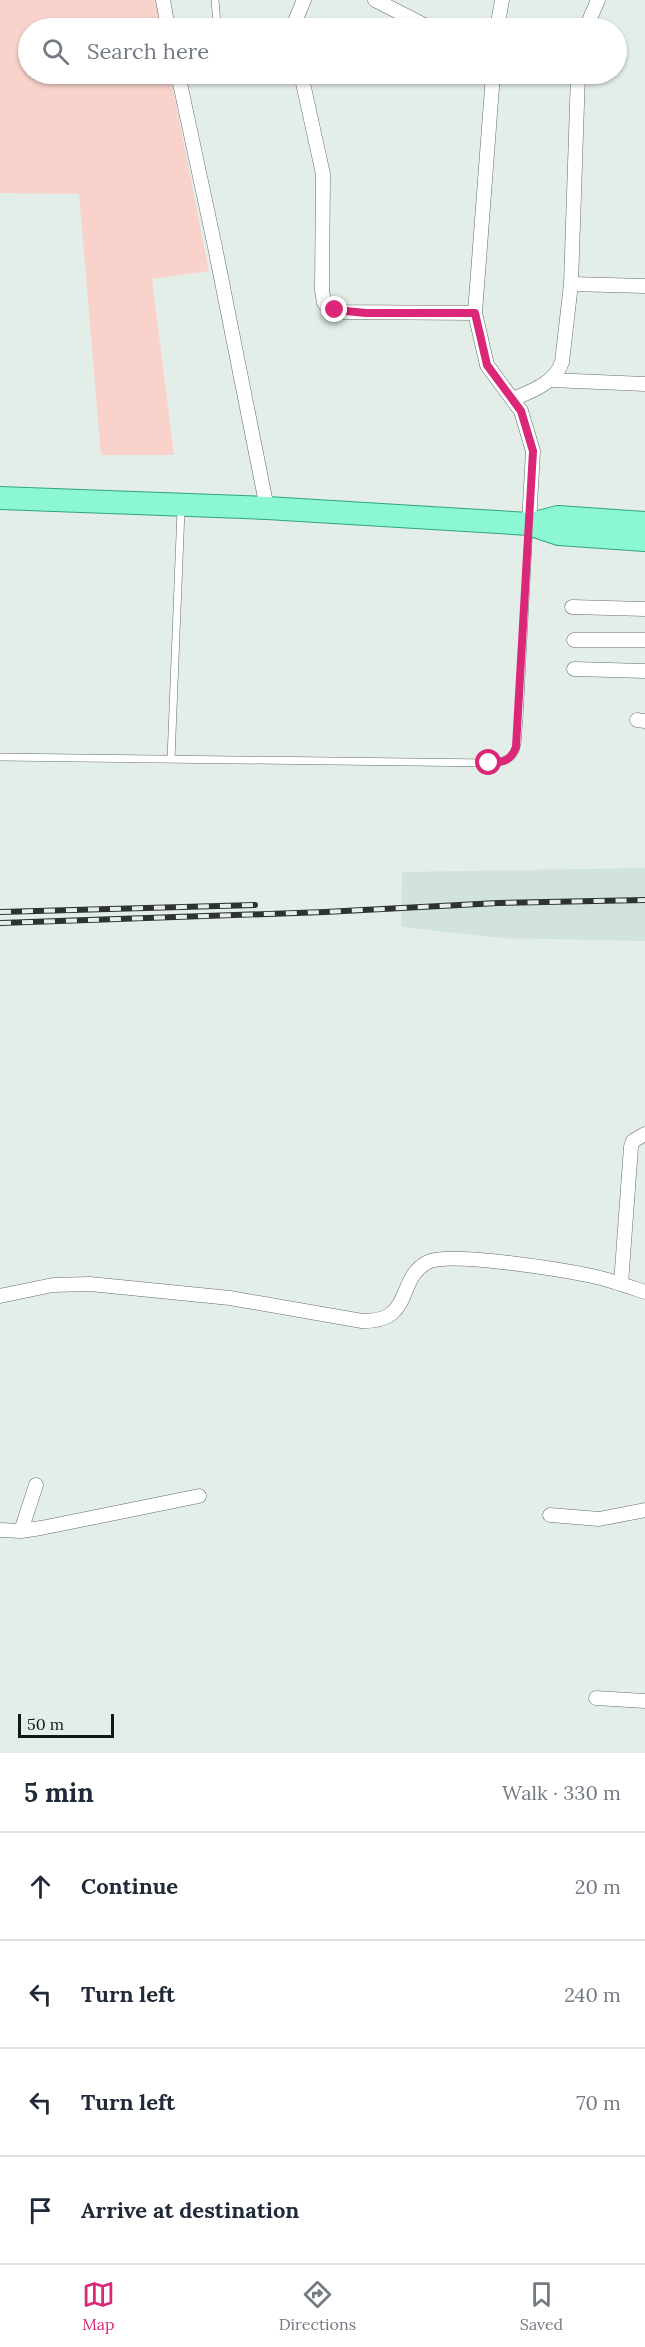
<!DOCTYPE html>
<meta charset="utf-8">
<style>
:root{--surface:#fff;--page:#f6f6f7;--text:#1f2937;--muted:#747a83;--line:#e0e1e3;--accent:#db2777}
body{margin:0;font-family:Lora,serif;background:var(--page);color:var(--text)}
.scale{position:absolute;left:18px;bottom:15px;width:96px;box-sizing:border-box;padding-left:6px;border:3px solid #121614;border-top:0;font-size:16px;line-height:21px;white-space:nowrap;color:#121614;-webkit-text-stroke:4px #e4eee9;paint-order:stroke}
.stop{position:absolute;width:18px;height:18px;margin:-14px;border:4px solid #db2777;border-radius:50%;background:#fff}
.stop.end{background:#db2777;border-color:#fff;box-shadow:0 2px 6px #0008}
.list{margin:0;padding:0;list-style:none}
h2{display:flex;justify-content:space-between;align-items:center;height:78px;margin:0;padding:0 24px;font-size:26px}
h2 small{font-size:20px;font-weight:400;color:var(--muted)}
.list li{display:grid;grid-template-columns:39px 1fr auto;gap:18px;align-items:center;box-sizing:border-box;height:108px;padding:0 24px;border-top:2px solid var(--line)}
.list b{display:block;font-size:22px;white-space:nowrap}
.list em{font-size:20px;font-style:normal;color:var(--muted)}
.icon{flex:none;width:33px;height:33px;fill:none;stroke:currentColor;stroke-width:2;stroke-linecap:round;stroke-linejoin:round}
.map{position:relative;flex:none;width:645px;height:1753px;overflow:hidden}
.search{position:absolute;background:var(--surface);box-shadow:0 2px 4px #0004;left:18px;right:18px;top:18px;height:66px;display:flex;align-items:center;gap:15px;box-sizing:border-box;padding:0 21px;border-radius:33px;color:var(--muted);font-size:22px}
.sheet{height:510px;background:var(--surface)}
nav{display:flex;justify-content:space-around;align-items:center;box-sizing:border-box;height:84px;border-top:2px solid var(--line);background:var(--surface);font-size:16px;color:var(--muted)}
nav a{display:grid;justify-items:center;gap:3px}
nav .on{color:var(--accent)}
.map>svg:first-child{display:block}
</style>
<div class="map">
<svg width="645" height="1753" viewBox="0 0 645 1753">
<rect width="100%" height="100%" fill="#e4eee9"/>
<!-- built -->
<path fill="#d1e3da" d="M645 868V941L500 938 401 927 402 872Z"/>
<!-- green -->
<path fill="#f8d2cb" d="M0 0H156L162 28H28V74H170L209 271 152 279 174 455H101L79 194 0 193Z"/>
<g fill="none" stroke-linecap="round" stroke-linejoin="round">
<defs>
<path id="service" d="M215 0 217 25
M0 757 489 763C522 761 516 746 519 719L529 526
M171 759 181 510"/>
<path id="minor" d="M163 0 168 28
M375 0 430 28
M295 28 296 19 304 0
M497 28 502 0
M586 28 598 0
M178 74 215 247 267 508
M301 74 323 174 322 290 324 303 335 310 344 312 475 313
M493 74 475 313 487 365 521 411 533 451 529 524
M571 284 645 286
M551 380 645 384
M513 399C532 391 555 383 562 362L571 284 578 74
M572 607 645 609
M574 640H645
M574 669 645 671
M637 720 645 721
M621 1284 631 1147 633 1141 645 1134
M0 1296 53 1285 90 1284 230 1298 362 1321C415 1322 395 1279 428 1262 449 1251 564 1270 592 1276 610 1280 627 1286 645 1292
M550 1515 599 1519 645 1510
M0 1530 21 1531 41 1528 199 1496
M21 1531 36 1485
M596 1698 645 1701"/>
<path id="primary" d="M0 498 267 508 529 524 559 534 645 540
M531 524 558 517 645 523"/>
</defs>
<!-- service casing -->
<use href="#service" stroke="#646d69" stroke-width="8"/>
<!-- minor casing -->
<use href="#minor" stroke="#646d69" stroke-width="15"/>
<!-- primary casing -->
<use href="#primary" stroke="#30a47d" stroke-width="24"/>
<!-- service -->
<use href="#service" stroke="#fff" stroke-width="7"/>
<!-- minor -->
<use href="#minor" stroke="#fff" stroke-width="14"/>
<!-- primary -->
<use href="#primary" stroke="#8cf7d3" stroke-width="22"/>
<defs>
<path id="rail" d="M0 912 255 905
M0 923 325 912 498 903 645 900"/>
</defs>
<!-- rail casing -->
<use href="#rail" stroke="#2e3331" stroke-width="6"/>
<!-- rail -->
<use href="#rail" stroke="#e4eee9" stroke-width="4" stroke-dasharray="11" stroke-linecap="butt"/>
</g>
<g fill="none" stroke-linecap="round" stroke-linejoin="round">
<!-- route -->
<path stroke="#db2777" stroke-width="8" d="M335 310 366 313H475L487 365 521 411 533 451 516 747C511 761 504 762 489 763"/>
</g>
</svg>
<div class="scale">50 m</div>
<div class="stop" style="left:489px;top:763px"></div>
<div class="stop end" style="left:335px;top:310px"></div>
<div class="search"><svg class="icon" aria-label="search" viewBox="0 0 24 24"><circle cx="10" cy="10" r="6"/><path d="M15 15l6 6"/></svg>Search here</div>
</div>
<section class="sheet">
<h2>5 min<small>Walk · 330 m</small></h2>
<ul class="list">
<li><svg class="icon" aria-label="ahead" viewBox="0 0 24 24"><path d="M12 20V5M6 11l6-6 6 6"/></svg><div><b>Continue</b></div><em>20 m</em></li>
<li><svg class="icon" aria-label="left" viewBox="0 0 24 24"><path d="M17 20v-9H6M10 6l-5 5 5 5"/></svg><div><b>Turn left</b></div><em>240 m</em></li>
<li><svg class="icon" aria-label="left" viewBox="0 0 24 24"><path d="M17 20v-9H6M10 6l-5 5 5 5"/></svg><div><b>Turn left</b></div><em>70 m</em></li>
<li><svg class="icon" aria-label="arrive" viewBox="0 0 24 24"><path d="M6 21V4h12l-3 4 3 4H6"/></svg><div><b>Arrive at destination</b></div></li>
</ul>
</section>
<nav>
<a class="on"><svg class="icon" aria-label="map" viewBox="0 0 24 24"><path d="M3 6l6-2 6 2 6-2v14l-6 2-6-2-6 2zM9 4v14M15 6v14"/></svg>Map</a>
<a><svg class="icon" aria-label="directions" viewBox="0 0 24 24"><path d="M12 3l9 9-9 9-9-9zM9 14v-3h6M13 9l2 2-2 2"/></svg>Directions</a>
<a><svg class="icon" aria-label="saved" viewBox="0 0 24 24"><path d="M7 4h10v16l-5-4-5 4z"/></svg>Saved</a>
</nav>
